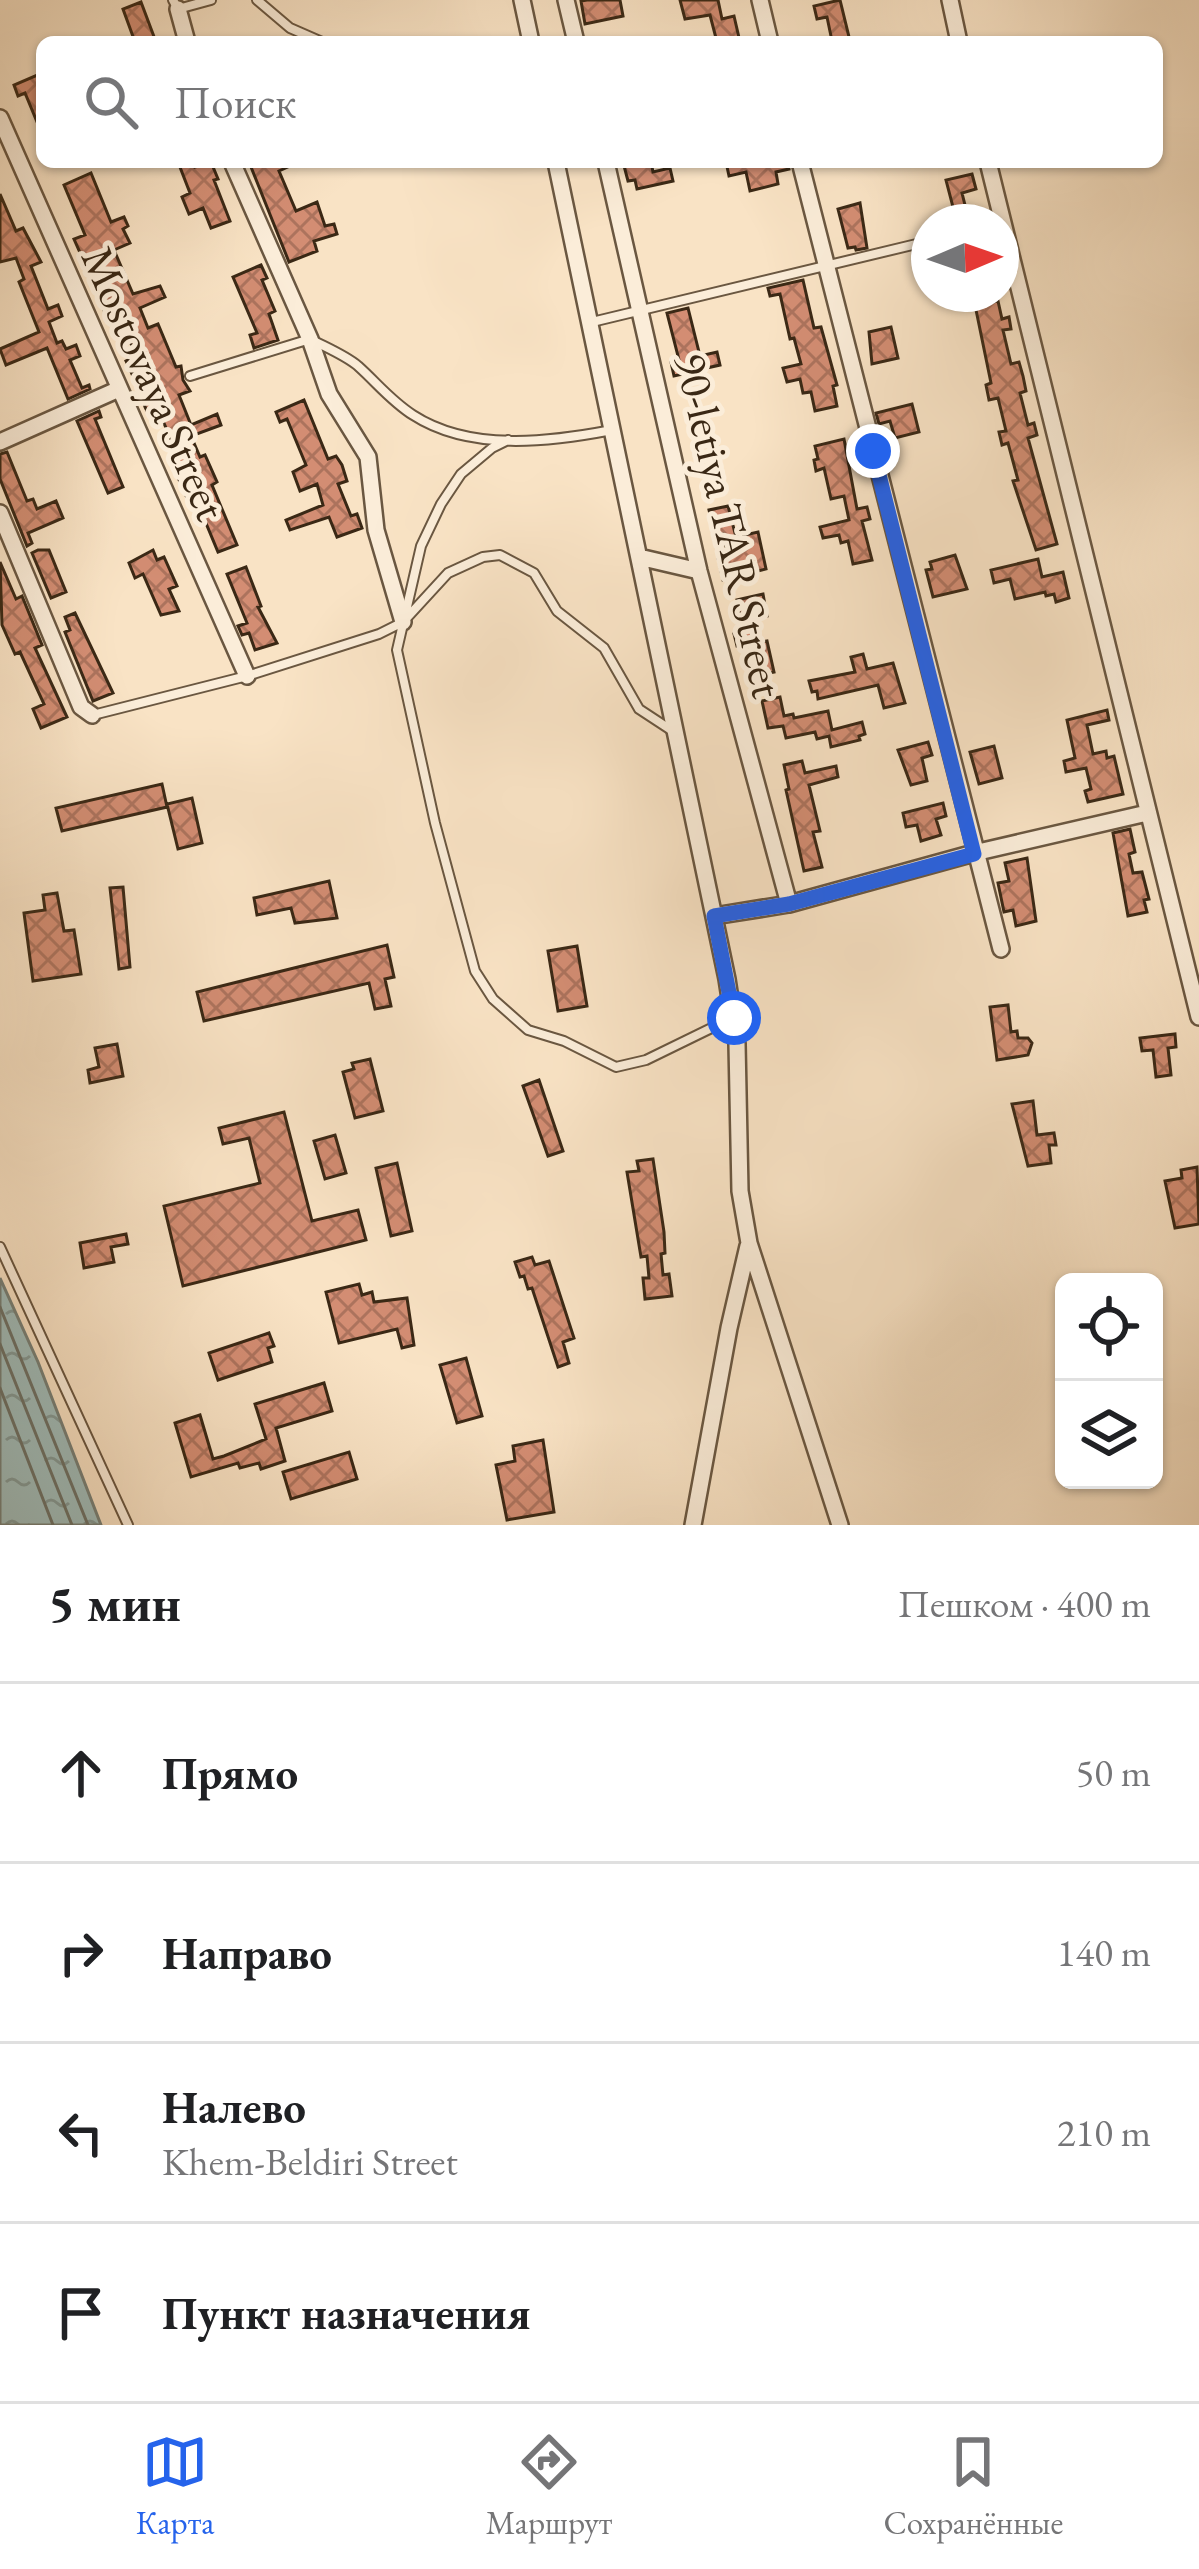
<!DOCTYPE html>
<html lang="ru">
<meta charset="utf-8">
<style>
:root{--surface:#fff;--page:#f6f6f6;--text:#202124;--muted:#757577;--line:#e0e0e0;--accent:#2563eb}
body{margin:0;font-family:"EB Garamond",serif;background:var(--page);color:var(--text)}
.controls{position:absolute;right:36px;bottom:36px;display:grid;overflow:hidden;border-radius:18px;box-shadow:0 3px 9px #0004}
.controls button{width:108px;height:108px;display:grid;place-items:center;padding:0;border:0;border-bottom:3px solid var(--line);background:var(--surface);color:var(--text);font:60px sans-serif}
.compass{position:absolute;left:911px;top:204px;width:108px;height:108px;border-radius:50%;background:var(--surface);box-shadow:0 3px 9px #0004;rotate:88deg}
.stop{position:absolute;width:36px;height:36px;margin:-27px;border:9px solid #2563eb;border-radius:50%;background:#fff}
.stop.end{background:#2563eb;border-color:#fff;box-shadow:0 3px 12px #0008}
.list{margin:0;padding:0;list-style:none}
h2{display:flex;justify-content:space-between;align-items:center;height:156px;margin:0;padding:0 48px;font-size:51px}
h2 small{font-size:39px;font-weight:400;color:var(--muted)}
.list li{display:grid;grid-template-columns:78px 1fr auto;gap:36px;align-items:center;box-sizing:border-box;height:180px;padding:0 48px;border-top:3px solid var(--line)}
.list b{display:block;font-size:45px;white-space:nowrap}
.list p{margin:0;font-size:39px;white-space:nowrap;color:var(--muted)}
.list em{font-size:39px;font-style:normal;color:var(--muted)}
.icon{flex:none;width:66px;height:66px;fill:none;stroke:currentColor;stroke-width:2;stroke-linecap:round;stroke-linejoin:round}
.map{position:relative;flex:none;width:1199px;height:1525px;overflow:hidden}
.search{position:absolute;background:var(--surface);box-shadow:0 3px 9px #0004;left:36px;right:36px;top:36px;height:132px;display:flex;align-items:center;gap:30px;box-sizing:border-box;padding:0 42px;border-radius:18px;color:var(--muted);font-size:45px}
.sheet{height:876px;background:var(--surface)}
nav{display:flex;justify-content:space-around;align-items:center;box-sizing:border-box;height:168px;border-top:3px solid var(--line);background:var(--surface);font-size:33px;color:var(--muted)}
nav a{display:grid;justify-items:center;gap:6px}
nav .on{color:var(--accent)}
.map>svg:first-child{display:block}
</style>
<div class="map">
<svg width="1199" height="1525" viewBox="0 0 1199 1525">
<defs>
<pattern id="water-ripples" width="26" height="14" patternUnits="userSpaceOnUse" patternTransform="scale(3)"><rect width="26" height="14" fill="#a0bdbb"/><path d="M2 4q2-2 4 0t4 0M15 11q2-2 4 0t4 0" fill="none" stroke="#839a97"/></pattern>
<pattern id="building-cross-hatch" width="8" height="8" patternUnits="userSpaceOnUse" patternTransform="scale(3)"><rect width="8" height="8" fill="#d38d73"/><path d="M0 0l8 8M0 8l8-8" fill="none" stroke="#ac735d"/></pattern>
</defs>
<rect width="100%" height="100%" fill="#f9e3c5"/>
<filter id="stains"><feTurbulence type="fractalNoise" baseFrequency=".00167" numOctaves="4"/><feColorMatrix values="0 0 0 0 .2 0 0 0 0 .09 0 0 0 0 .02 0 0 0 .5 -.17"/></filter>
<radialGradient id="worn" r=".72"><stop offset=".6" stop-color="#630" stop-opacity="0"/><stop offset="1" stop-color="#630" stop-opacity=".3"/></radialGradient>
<!-- water -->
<path fill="url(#water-ripples)" stroke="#778179" stroke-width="3" d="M0 1278 38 1362 101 1525H0Z"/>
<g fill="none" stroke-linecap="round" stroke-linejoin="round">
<!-- shore -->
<path stroke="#6d7268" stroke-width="3" d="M0 1307 88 1525
M0 1344 72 1525
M0 1388 53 1525"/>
</g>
<!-- building -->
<path fill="url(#building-cross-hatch)" stroke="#3a2815" stroke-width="3" d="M587 0H620L623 16 585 24 581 1Z
M680 0H718L722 19 734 16 740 42H717L710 15 685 19Z
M840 0 849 37 832 41 827 17 817 19 814 6Z
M141 2 156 42H135L123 9Z
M42 73V134L25 93 18 96 14 85Z
M178 162H194L195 167 211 162 218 179 214 180 230 221 211 228 203 208 189 214 182 197 190 193Z
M249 162H299L279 171 296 211 317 202 325 226 334 224 337 234 314 241 317 251 289 262Z
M623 162H651L653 172 670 168 673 181 637 189 635 180 628 181Z
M726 162H788L789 169 776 172 778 184 750 191 746 172 729 176Z
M91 173 111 222 124 217 128 226 123 229 130 243 114 250 133 294 160 286 165 297 140 308 148 328 158 324 176 367 181 366 183 380 190 391 179 395 191 425 217 414 221 425 191 436 200 457 205 455 217 482 212 485 237 545 218 552 198 504 191 507 169 457 177 453 163 421 154 425 145 407 142 397 152 394 143 370 132 374 126 361 136 356 121 319 110 323 94 289 106 284 96 260 85 264 74 239 85 235 64 185Z
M972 174 976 189 962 193 969 221 950 222 947 213 954 211 946 180Z
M0 194 16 231 23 228 41 262 31 266 48 309 58 305 62 316 49 322 57 343 62 341 66 349 76 345 80 356 70 360 82 388 89 385 90 389 68 399 47 348 6 365 0 349 39 332 19 282 24 279 16 258 0 262Z
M860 203 867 248 856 250 855 247 848 248 838 209Z
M261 265 267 278 262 280 275 311 269 314 278 340 254 348 250 335 257 333 233 277Z
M803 280 814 328 821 327 837 385 833 386 837 406 815 411 811 392 803 393 800 379 787 382 783 368 801 364 794 338 790 339 780 294 770 296 768 288Z
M998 301 1002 319 1009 317 1011 329 1003 330 1011 364 1019 362 1023 376 1026 391 1020 393 1028 425 1034 423 1037 435 1028 438 1057 544 1036 550 1013 481 1018 480 1008 443 1002 445 999 432 1006 431 998 398 989 400 986 385 991 383 975 305Z
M688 308 700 356 717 352 720 365 698 370 699 376 688 379 687 373 674 376 671 362 679 360 667 313Z
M891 327 898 358 872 364 869 332Z
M304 400 328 459 336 456 342 465 347 481 338 484 351 516 357 514 362 528 337 537 329 517 290 530 286 520 323 505 317 484 300 491 293 472 306 465 287 419 280 422 276 412Z
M912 404 919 432 895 438 890 421 879 424 876 413Z
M99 411 101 417 95 419 123 487 108 493 77 421Z
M844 439 857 509 867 507 870 519 862 521 872 560 853 564 848 541 841 543 839 535 823 538 820 527 849 520 844 496 831 499 824 468 816 471 814 460 818 459 815 446Z
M7 452 27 501 33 499 37 509 56 501 63 518 28 533 32 543 27 546 0 479V454Z
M728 506 736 537 758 532 766 569 723 580 718 558 728 555 723 534 715 536 709 510Z
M38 550H49L66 592 51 598 32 553Z
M153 550 157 560 164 557 177 586 169 589 179 611 161 615 143 574 135 578 129 563Z
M955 555 967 589 933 597 926 570 932 569 930 562Z
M1038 559 1042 577 1063 572 1069 598 1056 602 1054 594 1046 596 1045 592 1015 599 1010 579 994 583 991 570Z
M0 562 16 599 22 596 42 645 35 648 67 717 41 728 33 709 44 704 20 652 15 654 2 625Z
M246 567 261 606 258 607 277 643 255 650 249 633 242 635 238 626 247 623 227 574Z
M763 594 767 616 755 618 760 642 767 641 774 672 755 676 748 644 737 646 734 634 743 632 737 600Z
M75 613 113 693 93 701 65 632 70 630 65 617Z
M863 654 867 669 893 663 905 703 884 708 878 685 818 699 817 691 812 692 809 681 855 672 851 657Z
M780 697 784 716 793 714 794 718 828 711 832 730 862 722 865 734 859 736 860 740 831 747 829 736 817 739 815 732 786 738 783 726 768 728 762 701Z
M1107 710 1109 720 1087 725 1093 754 1106 751 1107 758 1114 756 1123 794 1088 802 1085 791 1091 789 1086 768 1066 772 1064 761 1075 758 1067 720Z
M928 742 932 755 922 758 927 781 911 785 898 750Z
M994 746 1002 778 979 784 970 752Z
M802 761 805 773 836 766 838 777 809 785 820 831 813 832 822 867 804 871 786 790 789 789 784 765Z
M162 784 167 807 62 831 56 808Z
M192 798 202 843 178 849 167 804Z
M943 803 946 816 936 819 941 835 921 841 917 825 906 827 903 813Z
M1130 829 1135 852 1129 854 1133 873 1142 872 1149 899 1144 900 1147 912 1128 916 1113 833Z
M1027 858 1036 921 1016 926 1013 910 1004 912 998 883 1009 881 1005 863Z
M329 881 337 918 295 923 291 908 257 915 254 898Z
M123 887 130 967 119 969 110 888Z
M57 893 64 931 74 930 81 974 33 981 24 913 45 910 43 895Z
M387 945 394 977 385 979 391 1006 375 1009 369 983 204 1021 197 992Z
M577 946 587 1006 558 1011 548 951Z
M1008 1005 1011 1032 1017 1031 1018 1038H1028L1032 1043 1028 1055 997 1060 990 1007Z
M1175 1034 1176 1047 1168 1048 1171 1075 1156 1077 1153 1050 1142 1051 1140 1038Z
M117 1044 123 1076 90 1083 88 1070 99 1067 95 1048Z
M370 1059 383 1111 355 1118 343 1072 354 1069 352 1063Z
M539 1080 563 1151 548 1156 523 1086Z
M1033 1101 1037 1135 1054 1133 1056 1145H1049L1051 1163 1028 1166 1012 1104Z
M284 1112 312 1221 358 1210 366 1240 183 1286 164 1206 260 1183 249 1138 223 1144 219 1128Z
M335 1135 346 1173 325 1179 314 1141Z
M653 1159 664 1232 665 1253 661 1254 663 1275 669 1274 672 1296 645 1299 643 1278H649L647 1256 641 1257 627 1172 639 1171 637 1161Z
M397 1163 412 1231 391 1236 376 1168Z
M1197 1167 1199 1224 1175 1228 1165 1181 1182 1178 1181 1170Z
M126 1234 128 1244 111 1247 114 1262 84 1268 80 1243Z
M532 1257 535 1265 549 1261 574 1338 563 1342 569 1363 558 1367 532 1288 528 1289 524 1276 520 1277 515 1262Z
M359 1284 362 1295 372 1292 374 1302 407 1298 414 1345 402 1348 397 1329 339 1343 326 1292Z
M269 1333 274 1346 268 1348 272 1362 218 1380 209 1353Z
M466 1358 482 1416 457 1423 440 1365Z
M324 1383 332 1411 276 1428 285 1461 261 1469 259 1463 240 1468 238 1463 191 1477 175 1423 200 1415 213 1459 224 1456 266 1439 255 1404Z
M543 1440 554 1512 507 1520 496 1465 515 1461 513 1446Z
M349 1452 357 1479 291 1499 283 1472Z"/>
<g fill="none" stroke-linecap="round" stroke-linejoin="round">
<defs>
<path id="service" d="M173 0 178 9 211 0
M257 0 290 28 322 42
M592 322 929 241
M190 376 310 339C325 347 345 355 358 366 377 383 391 401 413 415 470 452 550 442 612 430
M508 440 492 448 461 474 441 504 421 546 397 650 435 823 475 971 493 999 528 1030 564 1041 616 1067 646 1060 732 1018
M93 715 247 676 379 634 403 622 448 573 483 557 500 555 534 573 557 611 604 648 639 709 671 730
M0 1247 128 1525"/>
<path id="minor" d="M522 0 531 42
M566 0 576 42
M760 0 770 42
M950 0 959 42
M178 9 187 42
M0 118 247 676
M232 162 310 339 329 394 368 457 376 530 403 622
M556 162 727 979 737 1044 740 1191 749 1243 840 1525
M606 162 699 571 789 904
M800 162 1001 949
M988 162 1199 1017
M0 442 119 389
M0 513 81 707 92 715
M639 557 699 571
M714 916 789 904 974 853 1147 813
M693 1525 729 1328 748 1246"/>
</defs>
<!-- service casing -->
<use href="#service" stroke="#6a5741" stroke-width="12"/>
<!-- minor casing -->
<use href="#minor" stroke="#6a5741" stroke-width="20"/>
<!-- service -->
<use href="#service" stroke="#fbedd9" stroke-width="8"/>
<!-- minor -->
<use href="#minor" stroke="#fbedd9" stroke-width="15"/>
</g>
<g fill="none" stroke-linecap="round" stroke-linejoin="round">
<!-- route -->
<path stroke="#2563eb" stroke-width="15" d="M734 1018 714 916 789 904 974 854 873 451"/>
</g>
<g text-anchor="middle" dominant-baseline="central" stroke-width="10" stroke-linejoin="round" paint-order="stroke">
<!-- street labels -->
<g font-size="45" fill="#3a2815" stroke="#fbedd9">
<text transform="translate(155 383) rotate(66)">Mostovaya Street</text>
<text transform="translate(730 525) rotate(77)">90-letiya TAR Street</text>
</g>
</g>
<rect width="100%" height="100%" filter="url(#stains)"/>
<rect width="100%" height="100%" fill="url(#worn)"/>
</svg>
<div class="controls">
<button><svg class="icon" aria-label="locate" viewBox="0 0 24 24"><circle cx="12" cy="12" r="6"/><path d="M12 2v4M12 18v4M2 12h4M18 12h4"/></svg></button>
<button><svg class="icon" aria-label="layers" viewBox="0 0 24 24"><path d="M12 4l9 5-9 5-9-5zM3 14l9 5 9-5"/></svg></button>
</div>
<svg class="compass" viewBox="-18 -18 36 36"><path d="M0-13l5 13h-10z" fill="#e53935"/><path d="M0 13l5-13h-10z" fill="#757577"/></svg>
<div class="stop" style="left:734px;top:1018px"></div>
<div class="stop end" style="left:873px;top:451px"></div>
<div class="search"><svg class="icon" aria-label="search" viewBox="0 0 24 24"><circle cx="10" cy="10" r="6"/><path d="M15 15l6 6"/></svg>Поиск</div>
</div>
<section class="sheet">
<h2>5 мин<small>Пешком · 400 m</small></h2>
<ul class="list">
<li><svg class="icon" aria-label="ahead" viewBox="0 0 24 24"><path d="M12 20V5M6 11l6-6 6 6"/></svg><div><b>Прямо</b></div><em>50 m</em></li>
<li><svg class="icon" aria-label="right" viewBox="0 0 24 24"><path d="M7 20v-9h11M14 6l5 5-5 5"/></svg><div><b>Направо</b></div><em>140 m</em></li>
<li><svg class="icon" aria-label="left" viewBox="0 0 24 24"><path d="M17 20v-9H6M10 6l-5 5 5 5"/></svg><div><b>Налево</b><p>Khem-Beldiri Street</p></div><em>210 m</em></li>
<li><svg class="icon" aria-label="arrive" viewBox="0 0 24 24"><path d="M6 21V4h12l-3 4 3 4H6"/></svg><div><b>Пункт назначения</b></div></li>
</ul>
</section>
<nav>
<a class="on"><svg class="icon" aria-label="map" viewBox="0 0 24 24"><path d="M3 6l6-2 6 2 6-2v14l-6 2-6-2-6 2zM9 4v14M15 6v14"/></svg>Карта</a>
<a><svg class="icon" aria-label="directions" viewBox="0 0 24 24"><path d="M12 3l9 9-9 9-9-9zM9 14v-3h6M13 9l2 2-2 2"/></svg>Маршрут</a>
<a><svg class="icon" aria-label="saved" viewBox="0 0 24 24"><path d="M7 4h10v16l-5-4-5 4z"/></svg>Сохранённые</a>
</nav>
